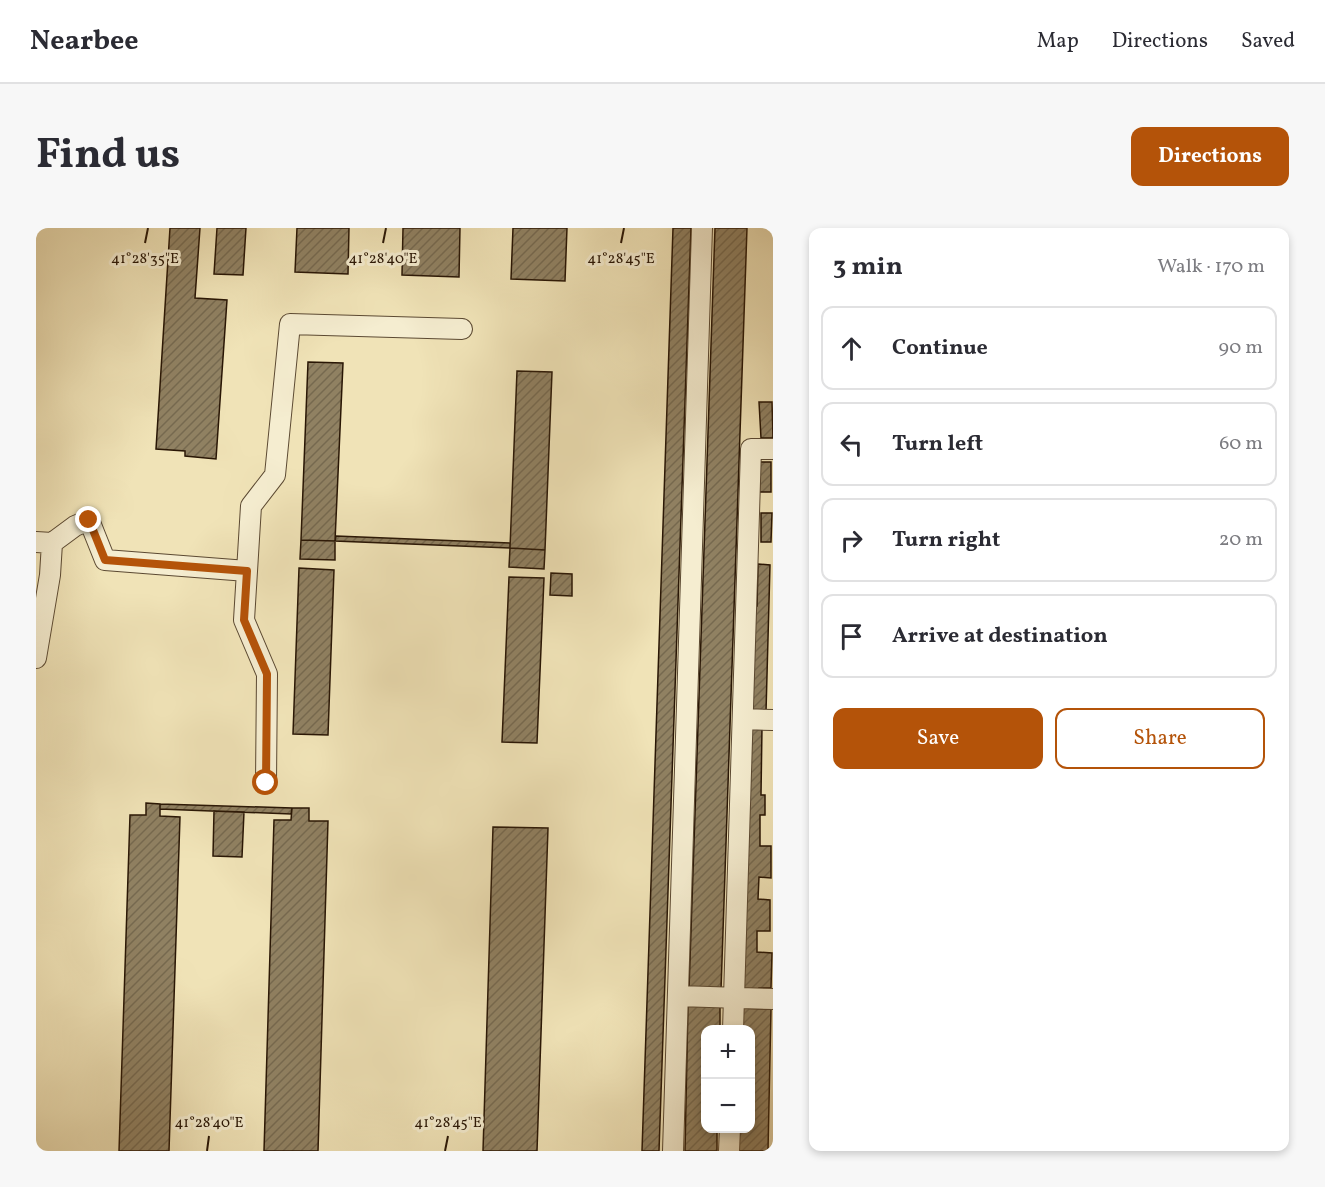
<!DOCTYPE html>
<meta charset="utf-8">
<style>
:root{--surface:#fff;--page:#f7f7f7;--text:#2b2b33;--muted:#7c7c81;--line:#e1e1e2;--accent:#b45309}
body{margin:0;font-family:Vollkorn,serif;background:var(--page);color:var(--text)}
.controls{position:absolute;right:18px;bottom:18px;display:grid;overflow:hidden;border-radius:12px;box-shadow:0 3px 9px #0003}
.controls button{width:54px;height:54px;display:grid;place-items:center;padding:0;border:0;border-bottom:2px solid var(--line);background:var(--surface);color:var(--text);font:30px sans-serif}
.stop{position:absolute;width:18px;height:18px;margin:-14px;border:4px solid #b45309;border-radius:50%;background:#fff}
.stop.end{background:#b45309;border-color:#fff;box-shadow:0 2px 6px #0008}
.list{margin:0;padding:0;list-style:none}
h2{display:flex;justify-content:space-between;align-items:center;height:78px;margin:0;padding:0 24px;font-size:26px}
h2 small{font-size:20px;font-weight:400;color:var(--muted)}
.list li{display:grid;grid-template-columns:39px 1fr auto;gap:18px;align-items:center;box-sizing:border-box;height:84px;margin:0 12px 12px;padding:0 12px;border:2px solid var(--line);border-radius:12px}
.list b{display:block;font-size:22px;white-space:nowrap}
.list em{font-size:20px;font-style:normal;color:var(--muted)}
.actions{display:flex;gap:12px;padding:18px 24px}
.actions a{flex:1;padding:14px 0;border:2px solid var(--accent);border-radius:12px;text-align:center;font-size:21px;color:var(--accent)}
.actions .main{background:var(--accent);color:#fff}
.icon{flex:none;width:33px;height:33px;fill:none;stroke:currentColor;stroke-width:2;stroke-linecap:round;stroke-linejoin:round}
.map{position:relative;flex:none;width:737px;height:923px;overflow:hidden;border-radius:12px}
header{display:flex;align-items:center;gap:36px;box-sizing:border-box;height:84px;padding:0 30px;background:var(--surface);border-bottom:2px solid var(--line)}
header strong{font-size:28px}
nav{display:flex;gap:33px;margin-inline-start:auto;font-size:21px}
.intro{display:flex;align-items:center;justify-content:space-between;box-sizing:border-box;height:144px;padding:0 36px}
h1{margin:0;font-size:42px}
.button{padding:15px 27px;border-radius:12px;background:var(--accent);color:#fff;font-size:21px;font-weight:700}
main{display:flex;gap:36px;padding:0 36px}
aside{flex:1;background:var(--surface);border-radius:12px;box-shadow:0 3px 9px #0003}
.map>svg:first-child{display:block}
</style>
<header>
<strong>Nearbee</strong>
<nav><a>Map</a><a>Directions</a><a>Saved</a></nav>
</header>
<div class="intro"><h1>Find us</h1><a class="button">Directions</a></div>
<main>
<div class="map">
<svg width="737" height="923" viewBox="0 0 737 923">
<defs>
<pattern id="building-hatch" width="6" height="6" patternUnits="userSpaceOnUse" patternTransform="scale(1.5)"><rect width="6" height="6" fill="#908162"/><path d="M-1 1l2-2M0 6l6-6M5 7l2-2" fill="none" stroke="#76694f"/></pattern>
</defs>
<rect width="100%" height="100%" fill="#f0e3b7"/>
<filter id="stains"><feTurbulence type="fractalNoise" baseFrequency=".00333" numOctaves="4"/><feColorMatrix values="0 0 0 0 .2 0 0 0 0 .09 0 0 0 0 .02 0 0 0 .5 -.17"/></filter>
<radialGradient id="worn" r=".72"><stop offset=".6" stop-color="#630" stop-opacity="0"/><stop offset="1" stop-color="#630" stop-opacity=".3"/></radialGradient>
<!-- building -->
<path fill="url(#building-hatch)" stroke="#291605" stroke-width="1.5" d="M134 0H164L159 70 191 72 180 231 149 228V223L120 221Z
M181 0H210L207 47 178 46Z
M261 0H313L312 46 259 44Z
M367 0H424L423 49 366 47Z
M477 0H531L529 53 475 51Z
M637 0H655L623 923H606Z
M679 0H711L685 762 653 761Z
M272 134 307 135 299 313 265 312Z
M481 143 516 144 509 322 474 320Z
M723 174H736L737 210H725Z
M722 234H735V264H721Z
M725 285H736L735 314H725Z
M300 308 474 315V320L299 313Z
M265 312 299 313V332L264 331Z
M474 320 509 322 508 341 473 339Z
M722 336 734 337 730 484 714 483 718 378H721Z
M263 340 298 342 292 507 257 506Z
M515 345 536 346V368L514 367Z
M473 349 508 350 501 515 466 514Z
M712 499H726L725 567H729V587H724V618H735V650L723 649 722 671 734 672V703H721V724L736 725 735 760H723V763H707Z
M110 575 124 576V588L144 589 133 923H83L94 587H110Z
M124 576 256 580 255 586 124 581Z
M256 580H273V593H292L282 923H228L238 592H255Z
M178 583 208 584 206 629 177 628Z
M457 599 512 600 501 923H447Z
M652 775 684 776V802H670V900H681V923H649Z
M704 780 735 781 732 923H701V900H714V802H703Z"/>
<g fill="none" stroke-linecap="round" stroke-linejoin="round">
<defs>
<path id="minor" d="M0 314 16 315 39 298 53 292 69 332 211 343
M0 430 14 347 16 315
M707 491 737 492
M230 554 231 446 208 392 215 278 239 247 254 96 426 101
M642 768 737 771
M697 802 715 221H737
M637 923 666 0
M693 923 694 900"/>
</defs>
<!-- minor casing -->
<use href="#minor" stroke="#5b4932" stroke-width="22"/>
<!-- minor -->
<use href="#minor" stroke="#f5edd0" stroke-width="20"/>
</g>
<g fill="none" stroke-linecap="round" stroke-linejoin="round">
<!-- route -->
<path stroke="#b45309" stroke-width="8" d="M53 292 69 332 211 343 208 392 231 446 230 555"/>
</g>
<!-- ticks -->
<path fill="none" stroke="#291605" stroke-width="2" d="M109 15 112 0M347 15 350 0M585 15 588 0M171 923 173 908M409 923 412 908"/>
<g font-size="15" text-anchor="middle" fill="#291605" stroke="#f5edd0" stroke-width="6" stroke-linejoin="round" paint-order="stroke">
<text x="109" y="35">41°28'35"E</text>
<text x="347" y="35">41°28'40"E</text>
<text x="585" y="35">41°28'45"E</text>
<text x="173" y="899">41°28'40"E</text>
<text x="412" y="899">41°28'45"E</text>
</g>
<rect width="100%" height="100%" filter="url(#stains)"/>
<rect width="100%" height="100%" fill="url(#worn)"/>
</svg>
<div class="controls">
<button>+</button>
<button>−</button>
</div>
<div class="stop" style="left:230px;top:555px"></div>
<div class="stop end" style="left:53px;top:292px"></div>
</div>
<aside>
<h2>3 min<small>Walk · 170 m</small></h2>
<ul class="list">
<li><svg class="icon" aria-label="ahead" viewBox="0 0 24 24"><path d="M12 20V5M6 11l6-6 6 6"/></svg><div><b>Continue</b></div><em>90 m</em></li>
<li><svg class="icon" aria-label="left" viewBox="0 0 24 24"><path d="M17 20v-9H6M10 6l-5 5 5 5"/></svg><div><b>Turn left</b></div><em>60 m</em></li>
<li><svg class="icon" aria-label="right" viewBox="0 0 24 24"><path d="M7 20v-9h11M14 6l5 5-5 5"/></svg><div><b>Turn right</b></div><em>20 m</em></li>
<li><svg class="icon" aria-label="arrive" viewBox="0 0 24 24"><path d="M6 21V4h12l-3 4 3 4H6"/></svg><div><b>Arrive at destination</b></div></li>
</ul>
<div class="actions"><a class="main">Save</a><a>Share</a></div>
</aside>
</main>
